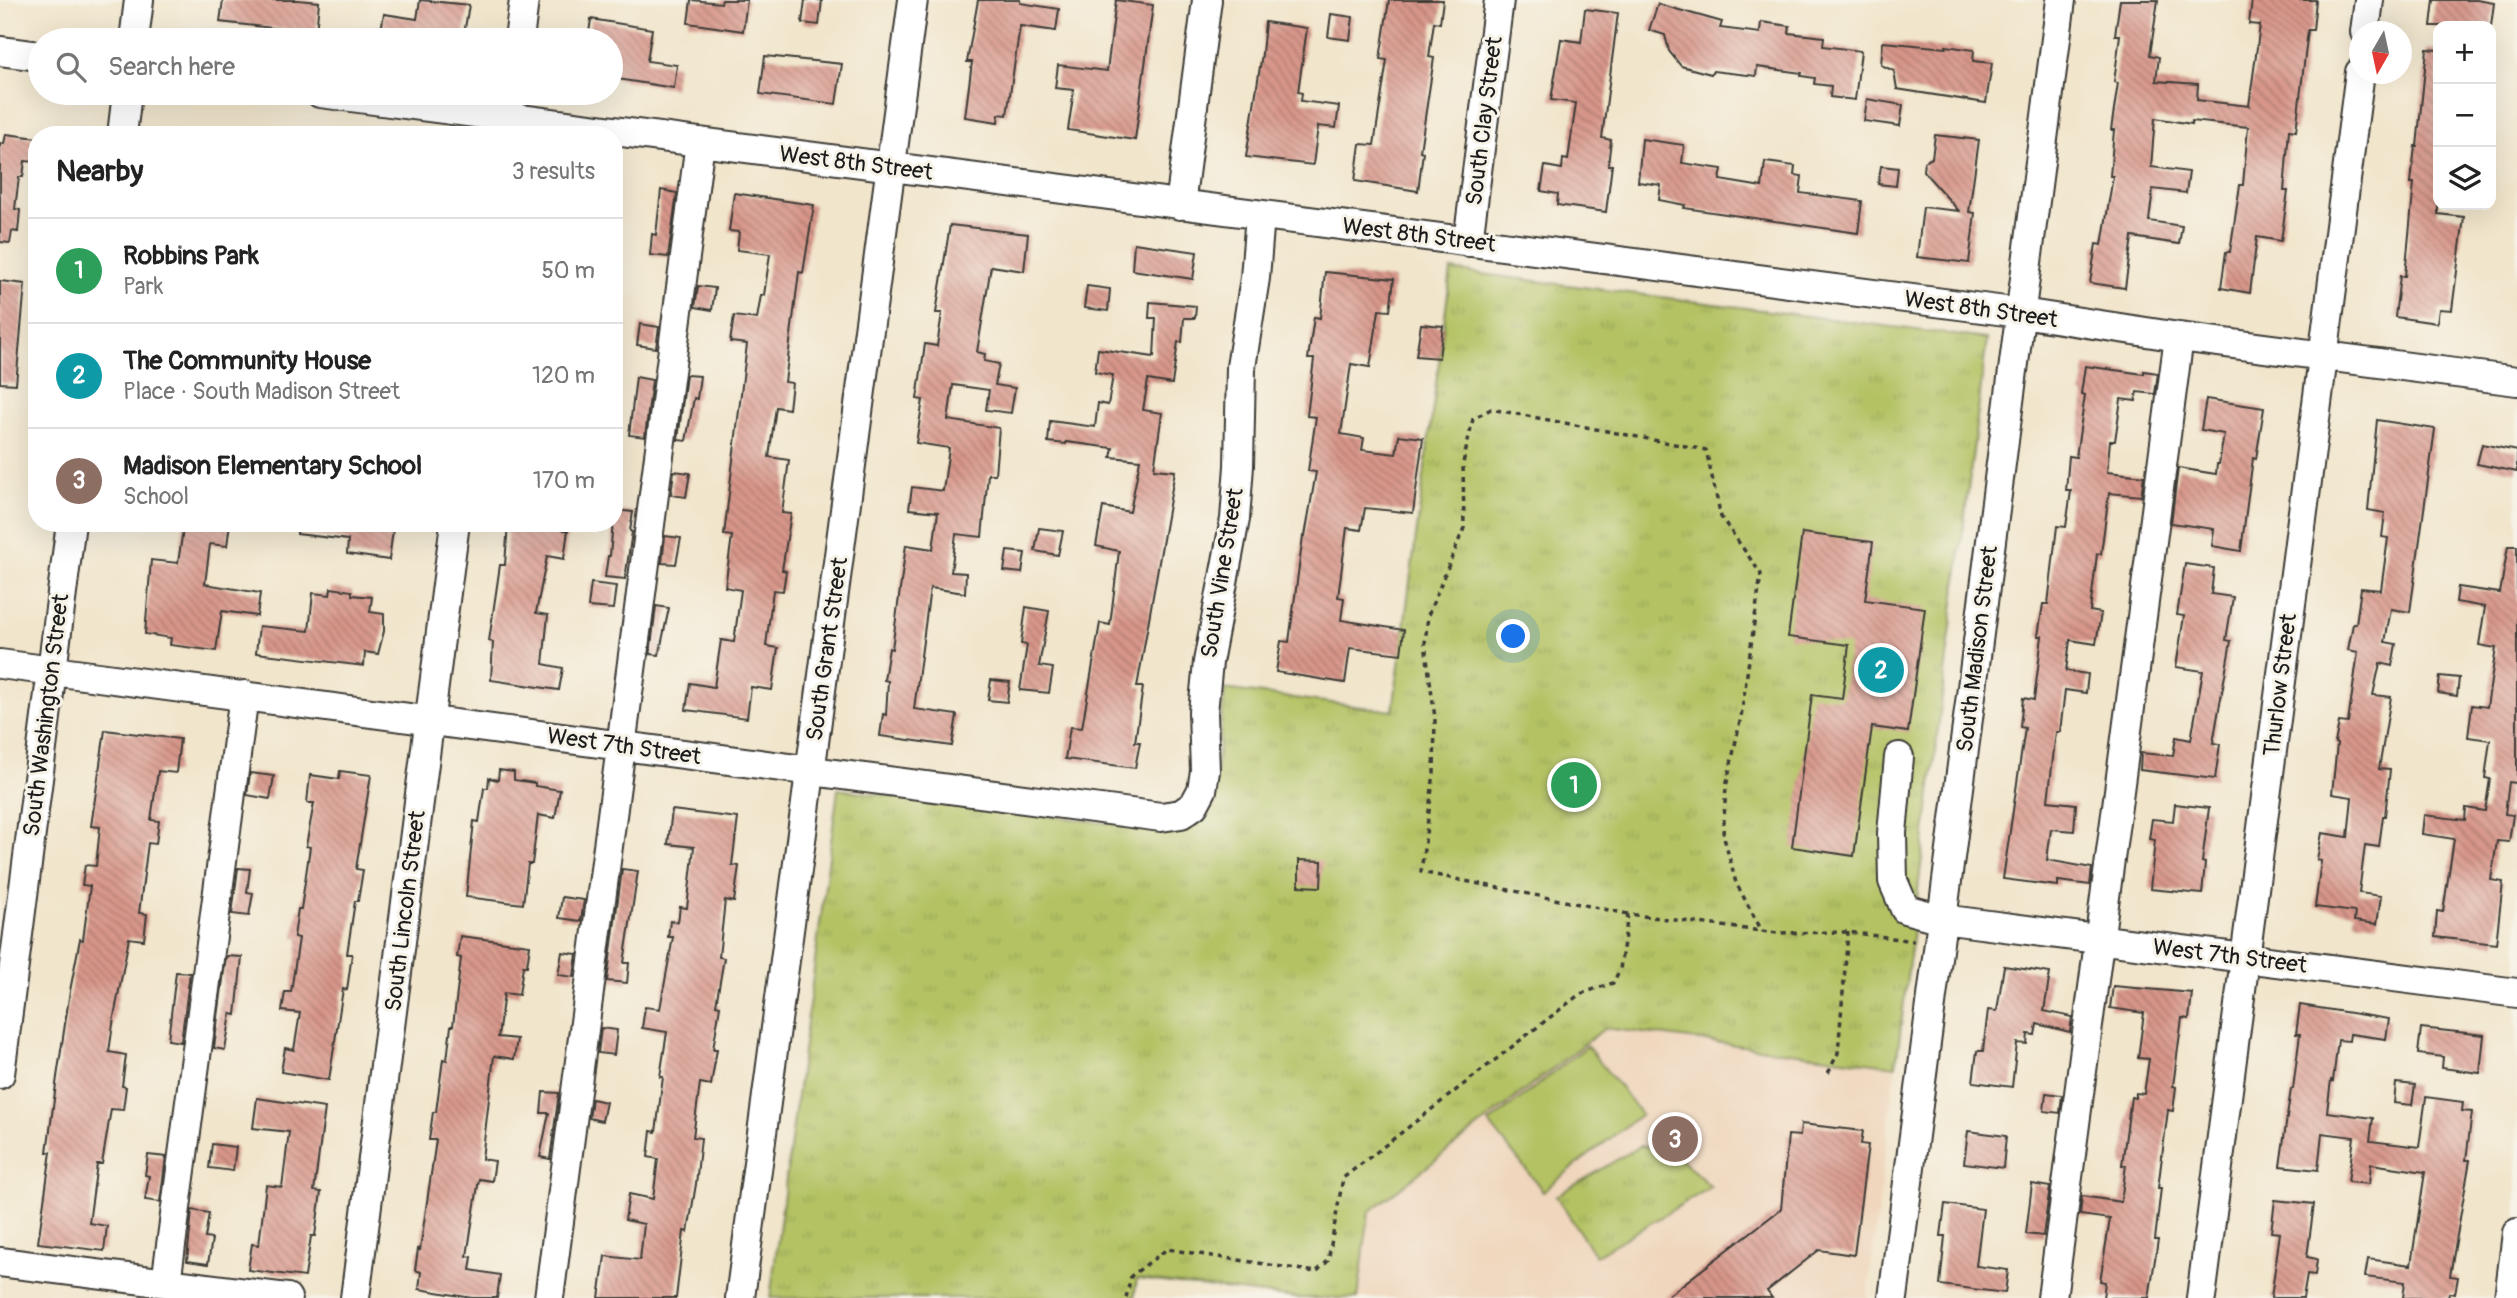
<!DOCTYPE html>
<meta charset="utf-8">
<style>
:root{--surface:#fff;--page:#f2f2f2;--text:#222;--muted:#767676;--line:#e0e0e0;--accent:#b45309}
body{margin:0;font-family:Pangolin,sans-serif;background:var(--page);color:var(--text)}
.controls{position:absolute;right:21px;top:21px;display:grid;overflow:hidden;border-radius:14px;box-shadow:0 7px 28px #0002}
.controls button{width:63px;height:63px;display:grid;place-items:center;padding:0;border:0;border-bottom:2px solid var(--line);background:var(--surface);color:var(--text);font:35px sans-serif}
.compass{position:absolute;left:2349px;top:21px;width:63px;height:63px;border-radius:50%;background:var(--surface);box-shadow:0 7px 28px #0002;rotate:189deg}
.you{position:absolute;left:1514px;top:637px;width:24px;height:24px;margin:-18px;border:5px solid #fff;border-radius:50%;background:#1a73e8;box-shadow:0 0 0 10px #1a73e833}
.badge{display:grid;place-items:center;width:46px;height:46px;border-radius:50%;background:var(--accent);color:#fff;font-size:23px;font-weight:700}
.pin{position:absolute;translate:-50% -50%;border:4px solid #fff;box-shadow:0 2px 7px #0006}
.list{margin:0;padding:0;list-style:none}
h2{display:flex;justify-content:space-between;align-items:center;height:91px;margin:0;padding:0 28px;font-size:30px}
h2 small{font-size:23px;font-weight:400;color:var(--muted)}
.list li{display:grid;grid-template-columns:46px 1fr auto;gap:21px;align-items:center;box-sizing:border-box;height:105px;padding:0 28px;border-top:2px solid var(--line)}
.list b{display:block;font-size:26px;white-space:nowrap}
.list p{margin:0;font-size:23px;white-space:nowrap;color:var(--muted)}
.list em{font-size:23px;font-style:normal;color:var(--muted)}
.icon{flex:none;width:38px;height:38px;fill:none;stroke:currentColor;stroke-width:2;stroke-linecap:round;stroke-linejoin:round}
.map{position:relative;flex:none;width:2517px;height:1298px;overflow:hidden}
.search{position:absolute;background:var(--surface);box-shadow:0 7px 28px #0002;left:28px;top:28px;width:595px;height:77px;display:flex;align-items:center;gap:18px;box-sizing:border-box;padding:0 24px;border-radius:38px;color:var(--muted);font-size:26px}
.panel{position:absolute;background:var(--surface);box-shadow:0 7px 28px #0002;left:28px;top:126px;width:595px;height:406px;border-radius:28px}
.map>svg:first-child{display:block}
</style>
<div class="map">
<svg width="2517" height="1298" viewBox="0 0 2517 1298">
<defs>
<pattern id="park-tufts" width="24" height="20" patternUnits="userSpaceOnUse" patternTransform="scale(1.75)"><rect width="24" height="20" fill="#b4c264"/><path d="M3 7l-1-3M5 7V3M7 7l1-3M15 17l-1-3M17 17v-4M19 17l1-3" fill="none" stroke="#9aa656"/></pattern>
<pattern id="building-back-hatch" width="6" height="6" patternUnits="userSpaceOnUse" patternTransform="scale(1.75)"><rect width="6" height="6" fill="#d8968a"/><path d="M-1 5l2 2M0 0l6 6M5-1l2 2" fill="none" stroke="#ae7a70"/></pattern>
</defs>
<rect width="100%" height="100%" fill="#f7f3e8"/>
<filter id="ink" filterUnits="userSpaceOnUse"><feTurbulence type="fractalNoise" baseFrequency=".0143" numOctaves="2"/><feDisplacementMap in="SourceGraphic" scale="14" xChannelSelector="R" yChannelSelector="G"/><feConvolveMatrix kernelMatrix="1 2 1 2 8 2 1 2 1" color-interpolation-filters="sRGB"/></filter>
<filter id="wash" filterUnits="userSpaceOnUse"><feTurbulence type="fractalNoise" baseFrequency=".00686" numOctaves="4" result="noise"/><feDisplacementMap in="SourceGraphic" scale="28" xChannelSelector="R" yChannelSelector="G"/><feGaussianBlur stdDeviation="1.57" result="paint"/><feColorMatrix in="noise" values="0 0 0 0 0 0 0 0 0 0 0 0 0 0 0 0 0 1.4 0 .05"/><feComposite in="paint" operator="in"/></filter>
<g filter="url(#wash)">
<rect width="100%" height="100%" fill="#f1e5cb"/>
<!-- built -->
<path fill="#efd6bc" d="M1605 1028 1896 1066 1867 1298H1358L1369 1213Z"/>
<!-- grass -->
<path fill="#b4c264" stroke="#686f40" stroke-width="2" d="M1587 1046 1641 1114 1543 1191 1489 1123Z"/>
<!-- park -->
<path fill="url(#park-tufts)" stroke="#686f40" stroke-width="2" d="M1451 270 1987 339 1896 1066 1605 1028 1369 1212 1358 1298H1297L1137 1279 1134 1298H770L838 789 1169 831C1190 825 1201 819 1213 801L1225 689 1393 711Z
M1640 1146C1673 1147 1688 1166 1711 1187L1595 1256 1556 1196Z"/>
<g id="blocks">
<!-- building -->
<path fill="url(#building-back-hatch)" d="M223 0H298L319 2 316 33 220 22Z
M420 0 469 5 463 40H379L384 14 417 19Z
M691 0 721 3 722 0H747L743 31 688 23Z
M805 0H822L819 25 802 23Z
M978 0H1020V3L1059 9 1056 31 1020 26 1007 115 999 114 998 122 965 117 972 62H967Z
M1116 0 1153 5 1135 140 1068 130 1074 90 1055 88 1058 65 1107 71Z
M1389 0H1443L1440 23 1434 22 1429 57 1434 58 1420 151 1423 152 1418 191 1355 181 1360 144 1374 145 1387 60 1380 59Z
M2120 0H2158L2150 55 2159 57 2156 81 2198 84 2197 100 2249 106 2260 25 2249 24 2252 0H2316L2313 30H2308L2296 131 2289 130 2284 191H2288L2281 241 2257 237 2250 293 2221 288 2226 252H2230L2240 185H2243L2248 127 2192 121V124L2155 118 2151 167 2189 172 2186 193 2153 189 2149 221 2182 226 2179 244 2132 237 2125 288 2090 283 2096 244 2102 245 2113 176H2110L2114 130H2111L2118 83 2114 82 2120 35H2115Z
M2434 0H2477L2494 3 2491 26H2431Z
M1658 4 1722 22 1720 28 1760 33 1761 22 1790 26 1789 33 1824 37 1823 46 1861 51 1855 100 1830 97 1831 86 1814 84 1815 78 1801 76 1802 73 1757 67 1756 76 1713 71 1711 74 1681 66 1669 51 1665 35 1649 30Z
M1585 9 1618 13 1602 138 1611 140 1608 165H1612L1606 212 1557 205 1558 194 1541 191 1545 166 1562 169 1563 159 1568 160 1576 103 1551 100 1561 39 1581 42Z
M1331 14 1353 17 1350 40 1328 37Z
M591 19 652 29 647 61 677 65 674 88 611 78V40H588Z
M1265 22 1307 28 1298 92 1302 93 1301 101 1339 106 1336 128 1318 126 1313 165 1246 157 1262 54Z
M1883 42 1946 48V46L1974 50 1973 61 1992 63 1986 103 1897 89 1894 71 1881 65Z
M2427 49 2438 50V214L2464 217 2452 310 2439 309 2437 323 2395 317 2400 276H2405L2414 183H2411L2415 146H2417Z
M765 56 842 64 836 104 760 94Z
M1867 99 1903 105 1900 126 1864 121Z
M6 134 37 138V162L25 161 23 177H19L15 209 20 210 18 232 12 231 10 243 0 242V143L4 144Z
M1935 135 1979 140 1969 212 1975 213 1969 263 1917 257 1923 207 1959 211 1923 171 1924 162 1932 158Z
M1642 139 1684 145 1682 163 1722 169 1720 180 1762 187 1765 162 1795 166 1794 175 1802 176 1800 193 1862 201 1858 233 1684 208 1685 205 1659 200 1661 185 1638 182Z
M1881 166 1898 168 1896 186 1878 184Z
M661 190 677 193 668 257 650 255 652 234 656 235Z
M734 193 814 205 803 273 799 272 785 382 792 383 789 409 776 407 769 457 789 460 782 513 791 514 782 570 786 571 783 591 773 590 766 646 778 648 772 690 751 687 747 718 686 710 690 683 714 687 721 640 734 642 741 590 725 587 732 536 724 535 747 344 730 342 734 316 757 319 761 295H764L770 254 737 250 739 232 729 231Z
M950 225 1028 234 1024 271 991 266 977 352 985 354 984 361 999 364 995 385 1015 388 1011 413 986 410 989 390 953 385 948 420 999 428 995 474H988L982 537 956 534 951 572 966 573 965 593 930 588 914 709 957 715 952 746 880 736 883 714 886 715 888 681 884 680 889 648 892 649 906 545 933 549 938 512 909 509 912 487 943 491 949 448 916 443 923 400 917 399 925 344 937 346 942 313H936Z
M1134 243 1197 252 1193 279 1132 270Z
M1325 272 1394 279 1390 311 1379 310 1370 367 1351 364 1341 434 1364 438 1362 450 1396 454 1399 435 1423 438 1413 513 1365 508 1361 530 1347 528 1338 597 1344 598 1341 620 1404 630 1401 654 1350 648 1345 683 1276 672 1281 641 1289 642 1303 536H1305L1316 472 1308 471 1316 417 1307 416 1314 359H1308L1314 317 1320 318Z
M0 281 25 284 16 384 0 383Z
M698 286 715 288 712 310 695 307Z
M1087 286 1110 289 1108 311 1084 308Z
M1150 302 1196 306 1195 318H1184L1182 342H1178L1172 384 1148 380 1143 410 1162 413 1154 469 1175 471 1137 687H1143L1135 742H1140L1135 768 1065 759 1070 727 1082 728 1100 623 1110 625 1119 551 1096 546 1103 507 1130 512 1140 460 1111 457 1113 448 1066 442V444L1048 442 1050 421 1095 427 1098 403 1108 405 1113 375 1095 372 1098 349 1154 357 1156 318H1149Z
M640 324 659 327 656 348 637 345Z
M1421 324 1443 326 1439 358 1416 356Z
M2085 366 2144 374V371L2158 373 2155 394 2137 392 2136 401 2121 399 2115 441H2110L2107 472 2144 476 2141 496 2109 493 2101 554H2097L2090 611 2101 613 2096 644 2070 640 2066 671 2088 674 2086 693 2065 690 2060 732H2056L2048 801 2076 804 2074 831 2051 829 2047 860 2092 868 2090 885 2058 881V886L2003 879 2025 728 2020 727 2023 698 2034 700 2042 636H2038L2043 604H2048L2057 526 2066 527 2071 491H2066L2069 456 2076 457 2085 395 2081 394Z
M686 375 700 376 697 399 694 398 686 441 678 440Z
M636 377 652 380 645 437 629 435Z
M2206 399 2264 408 2256 459 2253 458 2241 551 2212 546 2214 529 2171 523 2178 468 2216 474 2217 464H2219L2224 434 2201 430Z
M2377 420 2435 429 2410 612 2391 609 2385 642 2396 644 2392 666 2380 663 2373 695 2391 697 2379 769 2390 770 2385 816H2383L2379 847 2365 845 2359 893 2381 896 2377 924 2354 921 2355 912 2315 907 2321 861 2317 860 2322 833 2348 837 2352 797 2332 794 2337 744 2335 743 2339 722 2348 723 2358 652 2348 650 2353 624H2356L2361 588 2381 590 2388 538 2382 537 2385 513 2368 510Z
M2482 444 2517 451V472L2477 464Z
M674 471 690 473 686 497 671 495Z
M614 510 633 512 630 531 632 532 625 579 605 577 608 556H610Z
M184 523H230L227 546 210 544 205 584 260 593 257 616 222 611 216 651 170 645 171 638 145 634 151 560 178 563Z
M297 523H394L389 560 347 554 348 540 297 534Z
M508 523H564L563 530H568L564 559 547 556 536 613 548 615 543 664 563 668 559 690 491 680 493 642 489 641 500 565H505Z
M1039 528 1063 531 1058 555 1035 551Z
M1802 533 1873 542 1865 600 1925 608 1908 732 1872 727 1854 856 1792 847 1812 695 1842 699 1849 645 1788 637Z
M665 536 681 538 676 564 662 563Z
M2508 546H2517V783L2509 782 2505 814 2513 815 2509 842 2497 841 2491 880 2503 882 2496 944 2435 937 2437 911 2443 912 2454 839 2422 834 2424 815 2465 820 2466 808 2485 811 2490 779 2485 778 2490 740 2468 737 2472 705 2487 707 2496 648 2479 645 2485 607 2456 602 2458 587 2500 593Z
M1007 551 1025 553 1022 573 1004 571Z
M2185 564 2214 568 2211 594 2233 597 2226 640 2231 641 2213 743 2220 744 2215 779 2140 770 2141 753 2173 756 2176 737 2191 740 2203 671 2176 667 2184 616 2177 615Z
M591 583 616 586 613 609 588 607Z
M331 588 352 591V595L372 597 370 612 384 614V631L378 654 365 652 364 666 256 653 259 626 309 631 313 593 330 595Z
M656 606 669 608 659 655 650 654Z
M1026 607 1049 611 1039 666 1053 668 1049 693 1020 690 1027 645 1021 644Z
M2440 676 2459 678 2457 696 2438 693Z
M991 680 1010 682 1007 702 988 700Z
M105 730 180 739 176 773 158 771 151 820 159 821 156 844 148 843 139 913 147 914 144 940 129 938 114 1017 109 1052 126 1055 122 1086 126 1087 123 1110 111 1109 102 1164H97L89 1223 107 1226 104 1251 38 1243 51 1152H47L57 1077 70 991 80 939 83 940 90 886 82 885 85 865 96 866 100 827 91 826Z
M499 770 514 772V780L535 783V786L560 790 555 818 538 815 532 864H528L523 904 466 897 474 821 479 822 484 788H488L489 778 498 780Z
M340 771 371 775 356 869 363 870 358 901H355L347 954H352L347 990 343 989 329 1080 281 1072 285 1048 294 1050 300 1013 282 1011 285 992H291L299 938 294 937 298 909H301L310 847 306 846 314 803H307L310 775 339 779Z
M250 773 274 776 270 799 247 795Z
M2175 804 2209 808 2202 862 2205 863 2202 894 2150 889 2155 840 2149 839 2152 819 2173 821Z
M672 810 738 818 732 865 739 866 734 902 725 900 719 957 724 958 716 1005 720 1006 713 1049H717L711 1085 700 1083 693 1137 701 1138 696 1184 688 1232 684 1231 676 1298H599L605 1256 640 1260 644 1224 625 1220 629 1194 653 1199 658 1159 648 1157 651 1131 656 1132 663 1077H660L667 1032 642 1028 645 1007 660 1009 673 937H668L670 921 678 922 680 907 687 908 694 847 668 844Z
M1299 860 1322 861 1321 887 1299 886Z
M238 868 250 869 247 892 253 893 249 916 232 914Z
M622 869 638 871 624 963H629L627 983 607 981Z
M562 897 584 900 581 921 559 918Z
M460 936 530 945 527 966H523L519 995 504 993 498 1037 517 1039 514 1059 494 1056 482 1159 495 1161 492 1181 479 1179 467 1256 472 1257 470 1270 500 1275 497 1298H472L419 1289 421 1272 415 1270 418 1249 420 1250 436 1140H429L433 1112H436L443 1059 447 1060 451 1026H453L461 958 457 957Z
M562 952 577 954 574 977 558 975Z
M226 956 242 957 236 1015 231 1014 225 1050 214 1048Z
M2004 966 2050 973 2044 1011 2072 1017 2070 1032 2037 1024 2035 1035 2028 1034 2027 1044 2017 1043 2012 1087 1973 1082 1977 1051H1983L1988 1010 1997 1011Z
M176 972 190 973 181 1042 168 1040Z
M2113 986 2192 993 2189 1019 2182 1018 2173 1086 2176 1087 2173 1111 2168 1110 2158 1188H2161L2155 1240H2158L2149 1298H2103L2105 1282 2100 1281 2110 1219 2080 1215 2082 1196 2121 1202 2126 1165H2122L2131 1097 2135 1098 2136 1093 2144 1094 2149 1059 2138 1058 2144 1013 2110 1008Z
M2300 1005 2389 1019 2386 1039 2350 1034 2349 1041 2338 1040 2333 1081 2331 1080 2327 1112 2373 1118 2370 1141 2419 1147 2426 1097 2463 1102 2462 1111 2472 1112 2466 1160H2470L2450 1276 2458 1277 2455 1294 2449 1293 2448 1298H2403L2405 1282 2365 1277 2368 1259 2411 1265 2425 1172 2371 1164 2369 1184 2348 1182 2354 1137 2322 1133 2318 1170 2280 1166 2291 1089H2293L2300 1034H2296Z
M601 1028 617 1030 614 1055 598 1053Z
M2421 1028 2484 1035 2480 1073 2442 1068 2443 1057 2418 1054Z
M2396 1083 2415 1085 2412 1105 2394 1103Z
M543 1092 559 1093 550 1159 540 1157 549 1113H541Z
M2046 1093 2062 1095 2060 1113 2044 1111Z
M257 1098 325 1108 314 1191 321 1192 315 1236H311L305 1277 248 1270 252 1244 259 1245 266 1185 282 1187 289 1132 253 1128Z
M592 1099 606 1102 602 1121 589 1118Z
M1801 1124 1863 1131 1861 1144 1868 1145 1854 1255 1819 1250 1767 1291 1772 1298H1665L1781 1209 1788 1135 1800 1136Z
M1968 1131 2006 1136 2003 1168 1964 1163Z
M212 1144 236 1147 233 1171 209 1168Z
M148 1155 166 1157 160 1202 145 1200 149 1176 145 1175Z
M2032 1184 2050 1187 2043 1236 2026 1234Z
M2275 1200 2314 1204 2307 1257 2317 1259 2315 1275 2307 1274 2303 1298H2271L2280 1233 2271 1232Z
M1945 1204 1983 1209 1976 1266 2008 1270 2005 1293 1940 1285 1945 1236H1941Z
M192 1210 209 1213 205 1238 212 1239 208 1264 187 1261Z"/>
</g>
</g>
<g filter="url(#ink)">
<use href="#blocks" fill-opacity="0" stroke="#3c3a36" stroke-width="2"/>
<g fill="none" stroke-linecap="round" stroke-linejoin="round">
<defs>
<path id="minor" d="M2365 32 2369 0
M134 40 139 0
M519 40 524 0
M0 51 40 56
M320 93 2021 313 2179 337 2517 381
M122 135 127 93
M506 135 511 93
M1180 205 1207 0
M1468 242 1499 0
M0 664 1161 817 1181 814 1194 805 1202 790 1205 771 1203 712 1208 662 1235 519 1239 466 1241 367 1255 278 1260 215
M1899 757 1892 833 1893 881 1905 909 1942 919 2517 993
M0 1074 71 523
M0 1262 287 1298
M166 1283 244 695
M355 1298 455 523
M549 1298 700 142
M740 1298 913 0
M1893 1298 2061 0
M2052 1298 2179 337
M2201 1298 2360 72
M2509 1298 2517 1233"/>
</defs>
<!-- minor casing -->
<use href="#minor" stroke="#3c3a36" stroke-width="32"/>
<!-- path -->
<path stroke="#3c3a36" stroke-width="3.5" stroke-dasharray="5 5" stroke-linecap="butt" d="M1628 914 1421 872 1434 773 1435 718 1425 643 1428 615 1464 528 1463 463 1473 419 1491 409 1706 450 1721 517 1761 574 1741 717 1726 787 1723 834 1736 883 1762 931
M1828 1073 1838 1053 1848 932
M1126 1298 1131 1276 1167 1249 1316 1272 1328 1261 1343 1178 1580 994 1613 983 1620 969 1628 914 1777 933 1848 932 1914 941"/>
<!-- minor -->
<use href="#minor" stroke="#fff" stroke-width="28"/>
</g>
</g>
<g text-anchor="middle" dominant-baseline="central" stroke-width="6" stroke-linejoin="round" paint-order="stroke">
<!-- street labels -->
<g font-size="23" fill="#1c1c1c" stroke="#f7f3e8">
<text transform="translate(1484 121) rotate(-83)">South Clay Street</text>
<text transform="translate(856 163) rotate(7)">West 8th Street</text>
<text transform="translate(1419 235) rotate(7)">West 8th Street</text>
<text transform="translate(1981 309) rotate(8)">West 8th Street</text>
<text transform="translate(1222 573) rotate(-81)">South Vine Street</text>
<text transform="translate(827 649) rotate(-82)">South Grant Street</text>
<text transform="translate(1977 649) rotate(-83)">South Madison Street</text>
<text transform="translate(2280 685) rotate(-83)">Thurlow Street</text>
<text transform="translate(46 715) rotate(-83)">South Washington Street</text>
<text transform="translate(624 746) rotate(8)">West 7th Street</text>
<text transform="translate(405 911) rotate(-83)">South Lincoln Street</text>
<text transform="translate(2230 956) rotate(7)">West 7th Street</text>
</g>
</g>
</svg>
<div class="controls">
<button>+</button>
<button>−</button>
<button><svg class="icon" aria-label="layers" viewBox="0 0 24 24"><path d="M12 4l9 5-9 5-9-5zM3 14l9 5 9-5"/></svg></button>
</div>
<svg class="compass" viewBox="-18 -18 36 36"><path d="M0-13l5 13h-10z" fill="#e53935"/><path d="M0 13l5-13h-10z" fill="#767676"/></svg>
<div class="you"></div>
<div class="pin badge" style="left:1574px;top:785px;background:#2e9e5b">1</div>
<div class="pin badge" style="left:1881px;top:670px;background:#0f9aa8">2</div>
<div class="pin badge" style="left:1675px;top:1139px;background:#8d6e63">3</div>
<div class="search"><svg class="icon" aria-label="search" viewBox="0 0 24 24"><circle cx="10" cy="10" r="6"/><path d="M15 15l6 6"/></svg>Search here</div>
<section class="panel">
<h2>Nearby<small>3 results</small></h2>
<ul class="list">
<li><span class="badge" style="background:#2e9e5b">1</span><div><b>Robbins Park</b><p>Park</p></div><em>50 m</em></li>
<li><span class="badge" style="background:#0f9aa8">2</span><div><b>The Community House</b><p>Place · South Madison Street</p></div><em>120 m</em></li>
<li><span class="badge" style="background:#8d6e63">3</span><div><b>Madison Elementary School</b><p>School</p></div><em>170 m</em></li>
</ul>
</section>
</div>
